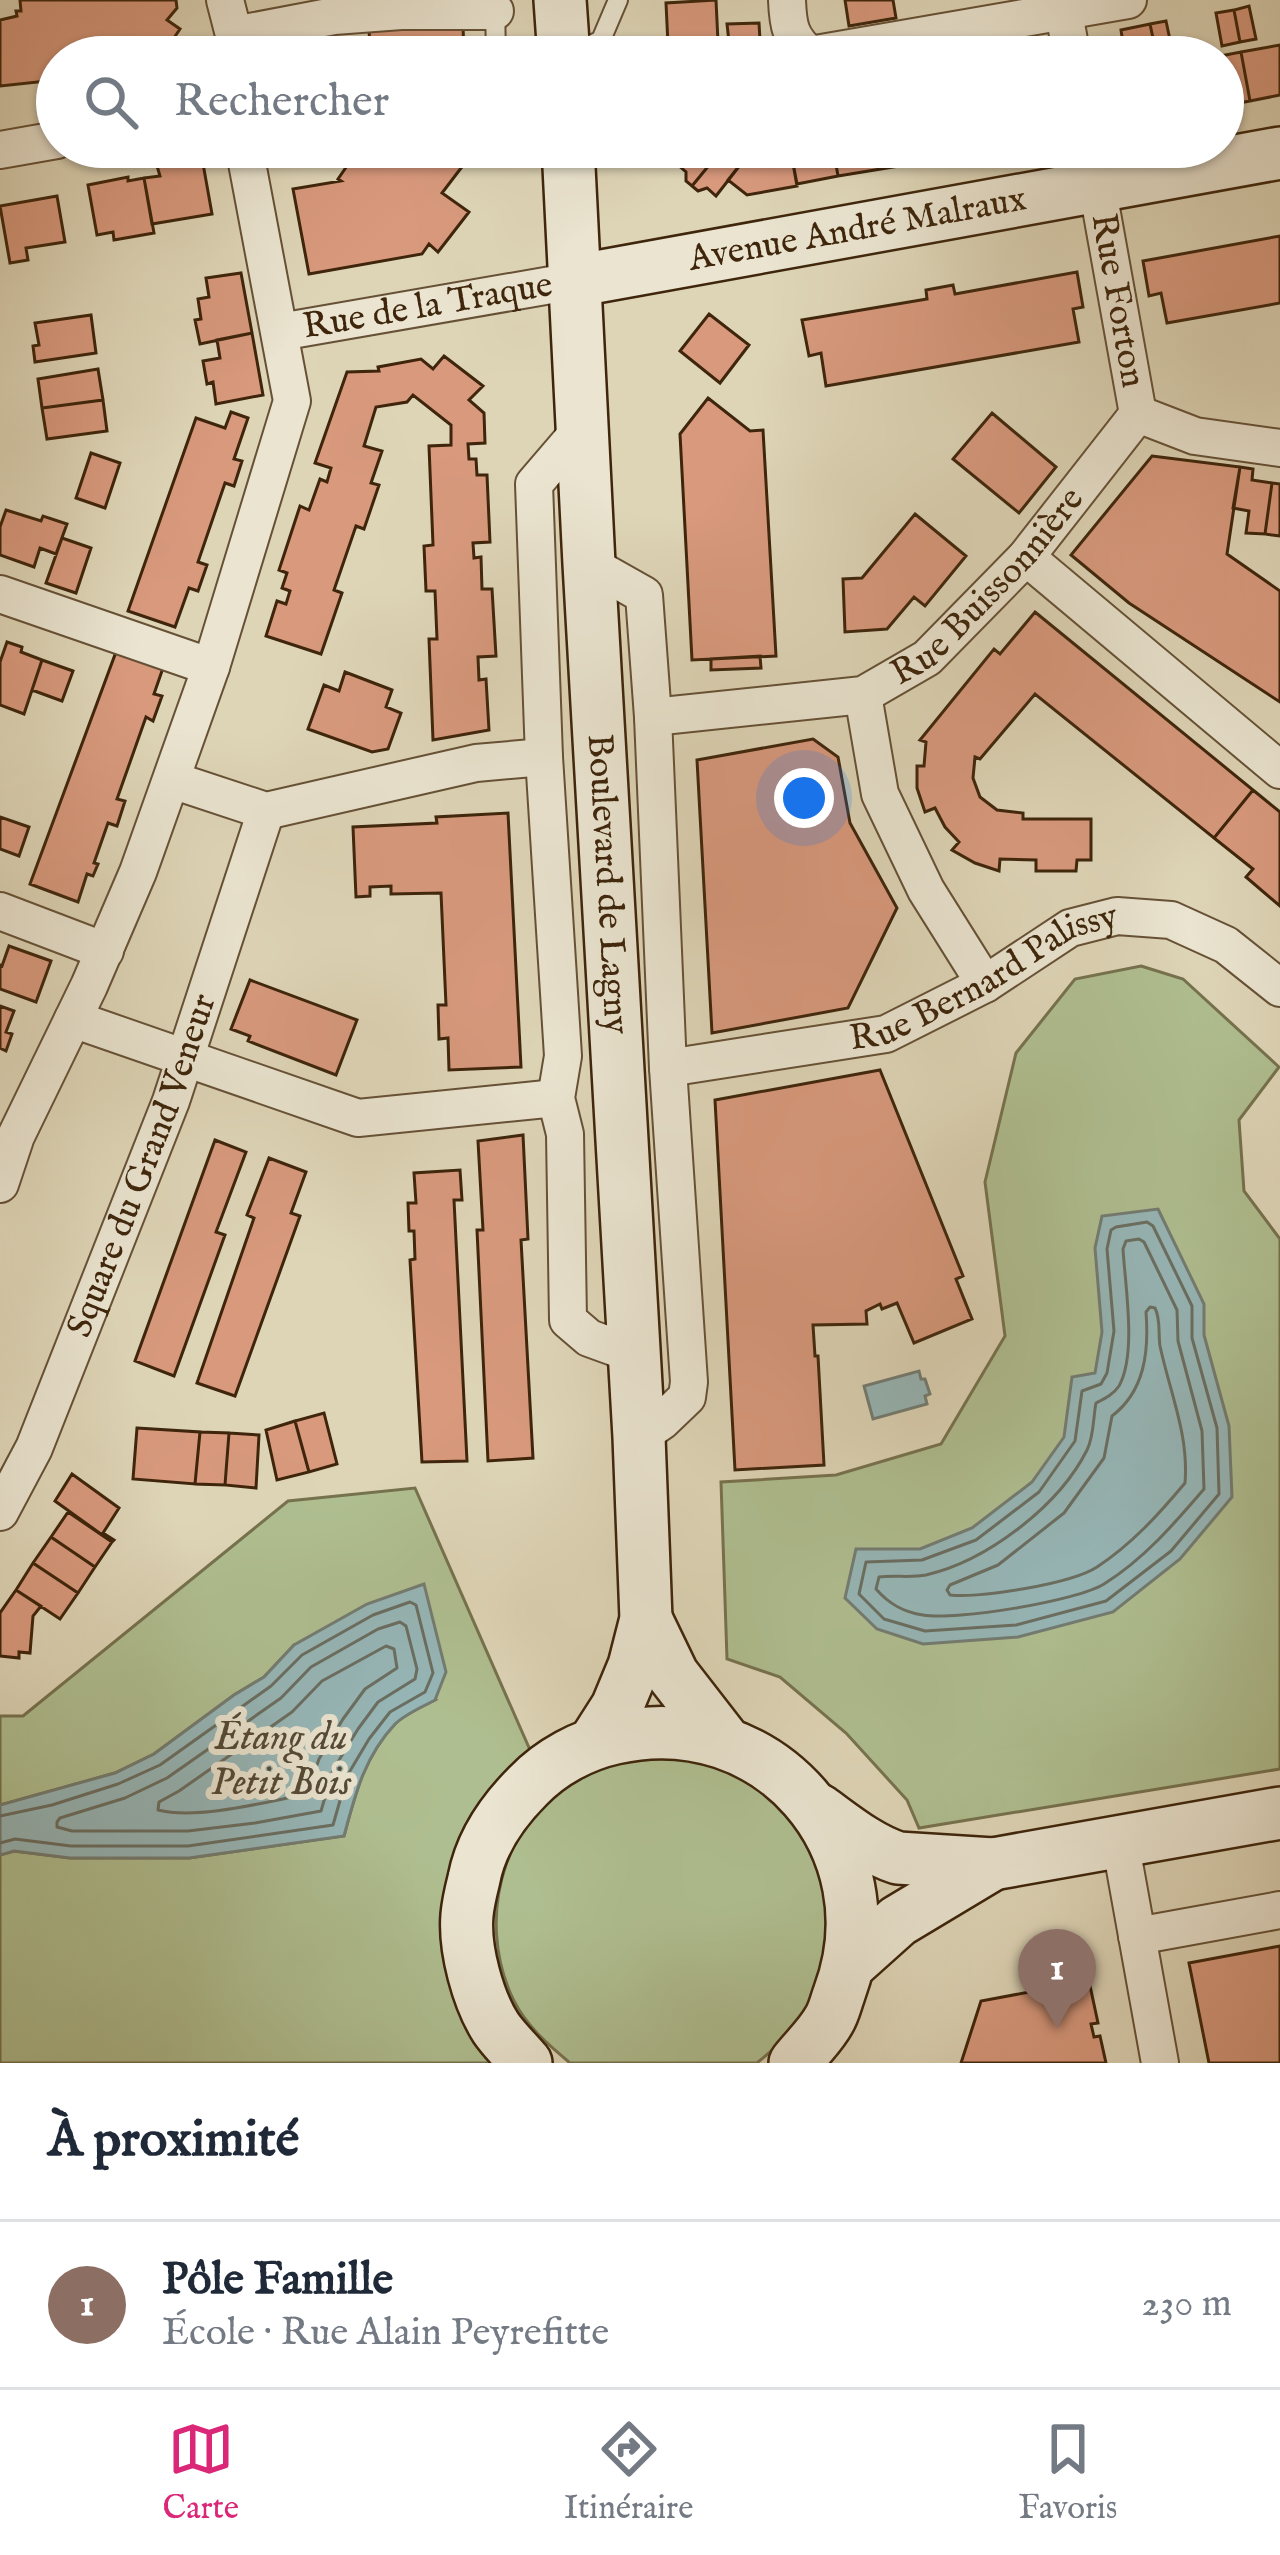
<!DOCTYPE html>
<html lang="fr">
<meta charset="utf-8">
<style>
:root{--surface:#fff;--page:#f6f6f7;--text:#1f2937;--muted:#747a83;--line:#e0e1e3;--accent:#db2777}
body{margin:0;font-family:"IM FELL English",serif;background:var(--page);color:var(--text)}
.you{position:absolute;left:804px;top:798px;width:42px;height:42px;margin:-30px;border:9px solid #fff;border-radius:50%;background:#1a73e8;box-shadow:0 0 0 18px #1a73e833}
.badge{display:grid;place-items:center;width:78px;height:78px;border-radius:50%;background:var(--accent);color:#fff;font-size:39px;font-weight:700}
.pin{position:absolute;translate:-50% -99px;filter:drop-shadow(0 3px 6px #0008)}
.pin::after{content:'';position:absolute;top:63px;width:42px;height:36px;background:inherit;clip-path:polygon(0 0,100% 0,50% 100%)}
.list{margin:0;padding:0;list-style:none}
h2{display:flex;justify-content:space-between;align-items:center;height:156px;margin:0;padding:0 48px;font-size:51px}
h2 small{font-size:39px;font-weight:400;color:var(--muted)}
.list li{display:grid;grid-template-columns:78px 1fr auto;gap:36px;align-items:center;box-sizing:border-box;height:168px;padding:0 48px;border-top:3px solid var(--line)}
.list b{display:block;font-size:45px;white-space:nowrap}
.list p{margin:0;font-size:39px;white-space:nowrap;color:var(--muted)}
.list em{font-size:39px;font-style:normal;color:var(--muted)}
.icon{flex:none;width:66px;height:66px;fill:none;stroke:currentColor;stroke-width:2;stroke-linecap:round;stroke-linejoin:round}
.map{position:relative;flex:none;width:1280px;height:2063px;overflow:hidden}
.search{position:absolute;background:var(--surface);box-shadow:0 3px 9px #0004;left:36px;right:36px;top:36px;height:132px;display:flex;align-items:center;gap:30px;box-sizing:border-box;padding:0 42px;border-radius:66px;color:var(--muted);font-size:45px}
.sheet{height:324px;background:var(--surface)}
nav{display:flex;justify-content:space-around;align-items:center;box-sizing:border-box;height:168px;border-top:3px solid var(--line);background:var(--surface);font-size:33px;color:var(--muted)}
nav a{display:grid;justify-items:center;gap:6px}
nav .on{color:var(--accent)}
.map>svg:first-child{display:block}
</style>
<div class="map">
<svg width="1280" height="2063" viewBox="0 0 1280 2063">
<rect width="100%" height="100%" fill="#ded5b7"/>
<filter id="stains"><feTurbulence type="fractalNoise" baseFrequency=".00167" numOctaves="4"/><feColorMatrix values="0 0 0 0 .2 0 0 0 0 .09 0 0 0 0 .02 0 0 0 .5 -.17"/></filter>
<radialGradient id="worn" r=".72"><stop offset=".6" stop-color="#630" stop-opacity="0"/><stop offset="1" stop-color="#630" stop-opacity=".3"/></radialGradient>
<!-- green -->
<path fill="#afbe90" stroke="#76724e" stroke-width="3" d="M1141 966 1183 979 1279 1067 1239 1120 1244 1191 1280 1239V1769L919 1828 907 1800 846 1733 780 1677 727 1659 721 1482 836 1475 941 1444 1005 1336 985 1182 1016 1053 1075 979Z
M415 1488 530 1750 486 1794 457 1856 506 2063H0V1855L14 1851 70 1858H189L344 1836C355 1795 364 1757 395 1724 405 1714 422 1707 435 1700L294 1645 264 1677 234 1695 154 1754 115 1773 0 1805V1716H23L288 1501Z
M680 1753 757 1780 813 1839 834 1917 817 1997 795 2031 757 2063H570C549 2045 527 2027 514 2001 472 1916 506 1803 598 1766 622 1757 654 1757 680 1753Z"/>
<!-- water -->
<path fill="#96b6b7" stroke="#737c72" stroke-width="3" d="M1158 1209 1204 1304V1335L1229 1426 1232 1497 1180 1559 1113 1612 1018 1637 923 1644 877 1629 845 1598 856 1549H920L972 1528 1032 1482 1064 1437 1072 1377 1095 1373 1102 1332 1095 1248 1102 1216Z
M919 1371 921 1379H925L930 1394 925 1396 927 1404 873 1419 864 1386Z
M424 1584 446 1672 435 1700C422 1707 405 1714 395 1724 364 1757 355 1795 344 1836L189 1858H70L14 1851 0 1855V1805L115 1773 154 1754 234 1695 264 1677 294 1645 367 1604Z"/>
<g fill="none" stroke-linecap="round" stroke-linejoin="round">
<!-- shore -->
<path stroke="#6a6e61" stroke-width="3" d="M1147 1222 1153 1226 1192 1306V1338L1217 1428 1219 1494 1171 1551 1106 1601 1016 1625 925 1631 884 1619 859 1594 866 1562 922 1560 976 1540 1039 1492 1075 1441 1082 1391 1101 1384 1107 1373 1114 1331 1107 1249 1111 1230 1116 1227Z
M1139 1239 1144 1242 1177 1310 1178 1341 1202 1431 1204 1489C1174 1524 1144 1559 1104 1584 1077 1601 955 1621 923 1615 903 1612 889 1604 876 1589L879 1577C894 1575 911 1578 926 1575 987 1561 1059 1506 1087 1450 1094 1437 1093 1418 1096 1403 1104 1399 1113 1395 1119 1386 1137 1354 1125 1285 1123 1249L1126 1241Z
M1150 1307 1155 1308C1161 1320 1158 1333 1160 1346 1170 1393 1189 1435 1185 1483 1159 1514 1132 1544 1097 1567 1071 1584 981 1598 950 1595L947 1590 950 1585 998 1565 1064 1513 1104 1458 1112 1416C1145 1391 1149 1351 1146 1312Z
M400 1622 406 1626 417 1669 415 1679 378 1702 358 1729 333 1770 321 1811 255 1823 188 1831H72L57 1827V1822L60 1818 125 1798 167 1778 281 1698 311 1667 378 1629Z
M386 1646 394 1649 397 1668 365 1689 343 1719 319 1759 307 1794C265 1802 198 1820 158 1810L159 1802 179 1791 292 1712 322 1681Z
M0 1816 52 1805 118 1784 160 1765 271 1686 302 1655 373 1615 410 1602 416 1605 433 1673 425 1692 390 1712 369 1739 347 1776 333 1825 188 1846H71L15 1839 0 1843"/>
</g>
<!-- building -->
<path fill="#d8997d" stroke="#3e250b" stroke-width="3" d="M20 0H176L177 8 167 20 180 29 161 57H149L144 53 141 57H57V80L0 86V20L17 16 16 11H21Z
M716 0 718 42 668 45 666 3Z
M845 0H893L896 18 849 26Z
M1249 6 1256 39 1240 42 1234 10Z
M1234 10 1240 42 1222 46 1216 13Z
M1166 21 1173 54 1157 57 1150 24Z
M759 23 760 40 729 42 727 24Z
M1150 24 1157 57H1125L1121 30Z
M463 25 464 57H371L369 31Z
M760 40V57H729V42Z
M718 42 719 57H669L668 45Z
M1280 45V95L1250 101 1241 52Z
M1241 52 1250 101 1223 106V57H1215Z
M360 147H470L471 155 442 193 469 212 438 252 429 244 422 254 309 274 293 189 341 181 338 179Z
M690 147H724L692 186 686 181V172L677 164Z
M724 147H738L748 155 716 196 707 188 698 191 692 186Z
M777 147H790L797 186 747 195 728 180 750 152Z
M790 147H833L838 176 797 184Z
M833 147H877L881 169 838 176Z
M877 147H920L923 162 881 169Z
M920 147H962L963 154 923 162Z
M202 158 212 214 152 224 144 178 160 176 157 166Z
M128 177V181L144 178 154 233 114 240 113 232 97 235 88 185Z
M57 196 65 242 26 248 28 260 10 263 0 206Z
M1280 236V303L1167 323 1161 293 1149 296 1143 261Z
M1077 272 1083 307 1073 309 1079 342 826 386 821 353 809 356 802 320 927 299 926 290 953 285 955 294Z
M241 273 252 333 200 344 195 320 201 319 198 299 209 297 206 278Z
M709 314 749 345 720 383 680 351Z
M91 315 96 353 35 362 33 346 39 345 35 323Z
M252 333 263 395 216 404 213 382 207 384 203 361 220 358 217 340Z
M444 356 483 386 469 400 484 413 485 443 468 444 469 459H476L477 475H487L490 542 473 543 474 558 481 557 482 589H492L496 656 478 657 479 680 486 679 489 730 433 740 429 639H437L435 591H426L424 546 433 545 429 446 451 445V425L413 395 407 402 376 407 364 446 382 451 371 483 379 485 364 529 356 526 334 590 342 593 321 654 266 636 277 601 286 604 290 591 282 588 287 573 279 570 300 506 309 510 320 479 327 482 331 468 315 463 347 372 379 371 378 367 421 359 433 369Z
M98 369 103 400 42 408 38 379Z
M708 398 750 431 763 430 776 656 692 660 680 434Z
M103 400 107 431 47 439 42 408Z
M231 412 248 418 234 459 242 461 234 486 225 483 198 562 207 565 198 591 189 588 175 627 128 611 196 418 225 428Z
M992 413 1056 467 1019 513 953 459Z
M91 453 120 463 105 508 76 498Z
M1152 456 1240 467 1227 554 1280 591V702L1129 603 1071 555Z
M1240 467 1253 469 1252 480 1272 483 1265 534 1246 533 1249 511 1233 508Z
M1272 483 1280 484V536L1265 534Z
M6 510 41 521 43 516 67 524 56 554 40 548 34 567 0 555V527Z
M915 514 966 556 925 606 914 597 887 629 845 632 843 579 862 578Z
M62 538 91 548 76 593 46 583Z
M1035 612 1253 790 1214 838 1035 694 980 759 975 757 973 778 980 797 997 810 1023 813V819H1091V860H1077L1076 871H1036V860L1000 859 999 871 975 863 952 850 959 842 945 827 935 808 925 812 917 788V766H924L926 742 920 740 994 649 1000 654Z
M7 642 22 647 21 652 42 660 24 714 0 705V662Z
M116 652 163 668 154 694 162 696 153 721 146 717 117 799 125 801 117 826 108 823 94 863 98 864 93 876 87 874 78 902 30 884Z
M760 656 761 668 711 670V659Z
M42 660 73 671 62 701 32 690Z
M345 672 392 690 386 707 401 713 388 749 372 752 308 729 324 685 339 691Z
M813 739 838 757 850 823 897 908 848 1008 712 1033 697 760Z
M1253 790 1280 812V906L1246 877 1253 869 1214 838Z
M508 813 521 1067 449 1070 448 1038 439 1039 438 1005H446L441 893 391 894V886L370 887V896L356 897 353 827 437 823 436 817Z
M0 817 29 827 19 856 0 849Z
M9 946 51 961 36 1002 0 989V965L2 966Z
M250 980 357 1020 336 1075 248 1041 250 1036 231 1029Z
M0 1006 14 1011 6 1032 12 1034 6 1051 0 1048Z
M880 1070 963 1276 956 1279 972 1319 914 1343 897 1303 882 1309 880 1304 866 1311 867 1324 813 1325 815 1356H818L824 1465 735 1470 715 1100Z
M523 1135 528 1239 521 1240 533 1458 488 1461 477 1230H483L478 1141Z
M215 1140 246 1152 216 1232 225 1235 174 1376 135 1361Z
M269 1158 306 1172 291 1213 300 1216 235 1396 197 1383 254 1218 247 1215Z
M460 1170 462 1200H454L467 1461 422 1462 410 1260 415 1259 414 1231H409L408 1203H416L414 1173Z
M324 1413 337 1464 309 1472 295 1421Z
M295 1421 309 1472 277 1480 266 1430Z
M137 1428 200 1432 195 1484 133 1479Z
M200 1432 229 1433 225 1485 195 1484Z
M229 1433 259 1435 256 1488 225 1485Z
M72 1474 119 1508 103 1533 114 1540 112 1542 55 1501Z
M68 1512 112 1542 95 1567 51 1537Z
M51 1537 95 1567 78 1593 33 1563Z
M33 1563 78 1593 60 1619 16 1590Z
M16 1590 41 1606 33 1616 30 1653 19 1652V1658L0 1656V1613Z
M1280 1946V2063H1209L1189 1963Z
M1089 1981 1098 2023 1091 2024 1094 2037 1100 2036 1106 2063H961L981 2001Z"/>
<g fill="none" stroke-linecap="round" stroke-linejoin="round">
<defs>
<path id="lane" d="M495 5 496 57
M571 55 601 40 618 0"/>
<g id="street">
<path d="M225 0 234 35V57"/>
<path d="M787 0C788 26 790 38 810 55L1128 0"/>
<path d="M1064 13 1072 57"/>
<path d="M234 35 334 16 401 11H495"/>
<path id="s1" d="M1090 147 1138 414"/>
<path d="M0 150 57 140"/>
<path id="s2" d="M280 332 574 281"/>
<path d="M1138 414 1195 436 1280 448"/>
<path d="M582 428 534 484 544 757 563 1056 556 1098 565 1134 568 1320 589 1338 633 1354"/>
<path d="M1026 557 1280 770"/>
<path d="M589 564 644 595 653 717 668 1068 689 1382 687 1397 662 1421 639 1437"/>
<path d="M0 594 211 667"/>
<path d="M863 695 880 794 926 890 985 984"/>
<path id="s3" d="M653 717 863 695 927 658 1026 557 1138 414"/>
<path d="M172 780 266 811 476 763 544 757"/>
<path d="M0 911 105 951"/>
<path d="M73 1019 358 1118 556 1098"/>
<path id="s4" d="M668 1068 886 1034 985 984 1070 928 1117 916 1171 920 1226 945 1280 988"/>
<path d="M0 1184 16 1136 89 986 138 872 211 667 292 401 244 147"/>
<path id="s5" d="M0 1512 34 1448 171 1101 266 811"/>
<path d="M1120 1841 1160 2063"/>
<path d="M1137 1936 1280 1910"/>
</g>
<g id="secondary">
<path d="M560 0 564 57"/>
<path id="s6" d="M568 147 589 564 639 1437 646 1619 634 1666 617 1707 594 1743"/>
<path id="s7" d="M574 281 1280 153"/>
<path d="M646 1619 673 1675 725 1742"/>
<path d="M819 1810C844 1828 868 1848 898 1858L993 1864 1280 1813"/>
<path d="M850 1964 898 1921 993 1864"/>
<path d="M526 2063C517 2052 505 2041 496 2028 478 2000 464 1949 467 1915 468 1903 471 1891 474 1879 481 1842 502 1812 528 1786 551 1762 583 1745 615 1738 768 1703 894 1847 839 1994 836 2002 834 2012 829 2020 821 2035 806 2049 795 2063"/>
</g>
</defs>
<!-- lane casing -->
<use href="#lane" stroke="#665136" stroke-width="22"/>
<!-- street casing -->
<use href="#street" stroke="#665136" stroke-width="40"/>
<!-- secondary casing -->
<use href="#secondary" stroke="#3e250b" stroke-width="56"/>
<!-- lane -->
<use href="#lane" stroke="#eae4d0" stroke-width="18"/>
<!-- street -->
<use href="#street" stroke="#eae4d0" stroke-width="36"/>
<!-- secondary -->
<use href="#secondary" stroke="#eae4d0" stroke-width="51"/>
</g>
<g text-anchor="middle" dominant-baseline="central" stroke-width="12" stroke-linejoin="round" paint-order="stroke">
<!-- street labels -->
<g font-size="36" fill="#3e250b" stroke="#eae4d0">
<text stroke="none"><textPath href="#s7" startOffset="288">Avenue André Malraux</textPath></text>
<text stroke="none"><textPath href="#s1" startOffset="156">Rue Forton</textPath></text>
<text stroke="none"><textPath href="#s2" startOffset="150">Rue de la Traque</textPath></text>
<text stroke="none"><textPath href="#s3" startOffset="378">Rue Buissonnière</textPath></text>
<text stroke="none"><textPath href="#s6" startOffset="738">Boulevard de Lagny</textPath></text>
<text stroke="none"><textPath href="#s4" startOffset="333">Rue Bernard Palissy</textPath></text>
<text stroke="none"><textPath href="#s5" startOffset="375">Square du Grand Veneur</textPath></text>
</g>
<!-- water labels -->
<g font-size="39" font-style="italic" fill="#544936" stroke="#eae4d0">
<text x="281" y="1738">Étang du<tspan x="281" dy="45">Petit Bois</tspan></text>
</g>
</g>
<rect width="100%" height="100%" filter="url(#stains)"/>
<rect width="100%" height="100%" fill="url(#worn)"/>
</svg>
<div class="you"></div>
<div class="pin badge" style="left:1057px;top:2028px;background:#8d6e63">1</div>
<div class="search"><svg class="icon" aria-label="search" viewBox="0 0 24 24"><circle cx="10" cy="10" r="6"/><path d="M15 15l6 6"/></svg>Rechercher</div>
</div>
<section class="sheet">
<h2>À proximité<small></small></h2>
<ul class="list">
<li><span class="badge" style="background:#8d6e63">1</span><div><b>Pôle Famille</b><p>École · Rue Alain Peyrefitte</p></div><em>230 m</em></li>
</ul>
</section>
<nav>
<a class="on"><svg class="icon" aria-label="map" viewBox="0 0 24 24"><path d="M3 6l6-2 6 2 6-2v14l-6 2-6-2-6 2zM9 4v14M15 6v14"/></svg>Carte</a>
<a><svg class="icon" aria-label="directions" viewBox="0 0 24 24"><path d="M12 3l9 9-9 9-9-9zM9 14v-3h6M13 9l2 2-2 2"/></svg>Itinéraire</a>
<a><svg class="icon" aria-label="saved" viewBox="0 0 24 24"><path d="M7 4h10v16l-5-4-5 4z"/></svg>Favoris</a>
</nav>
